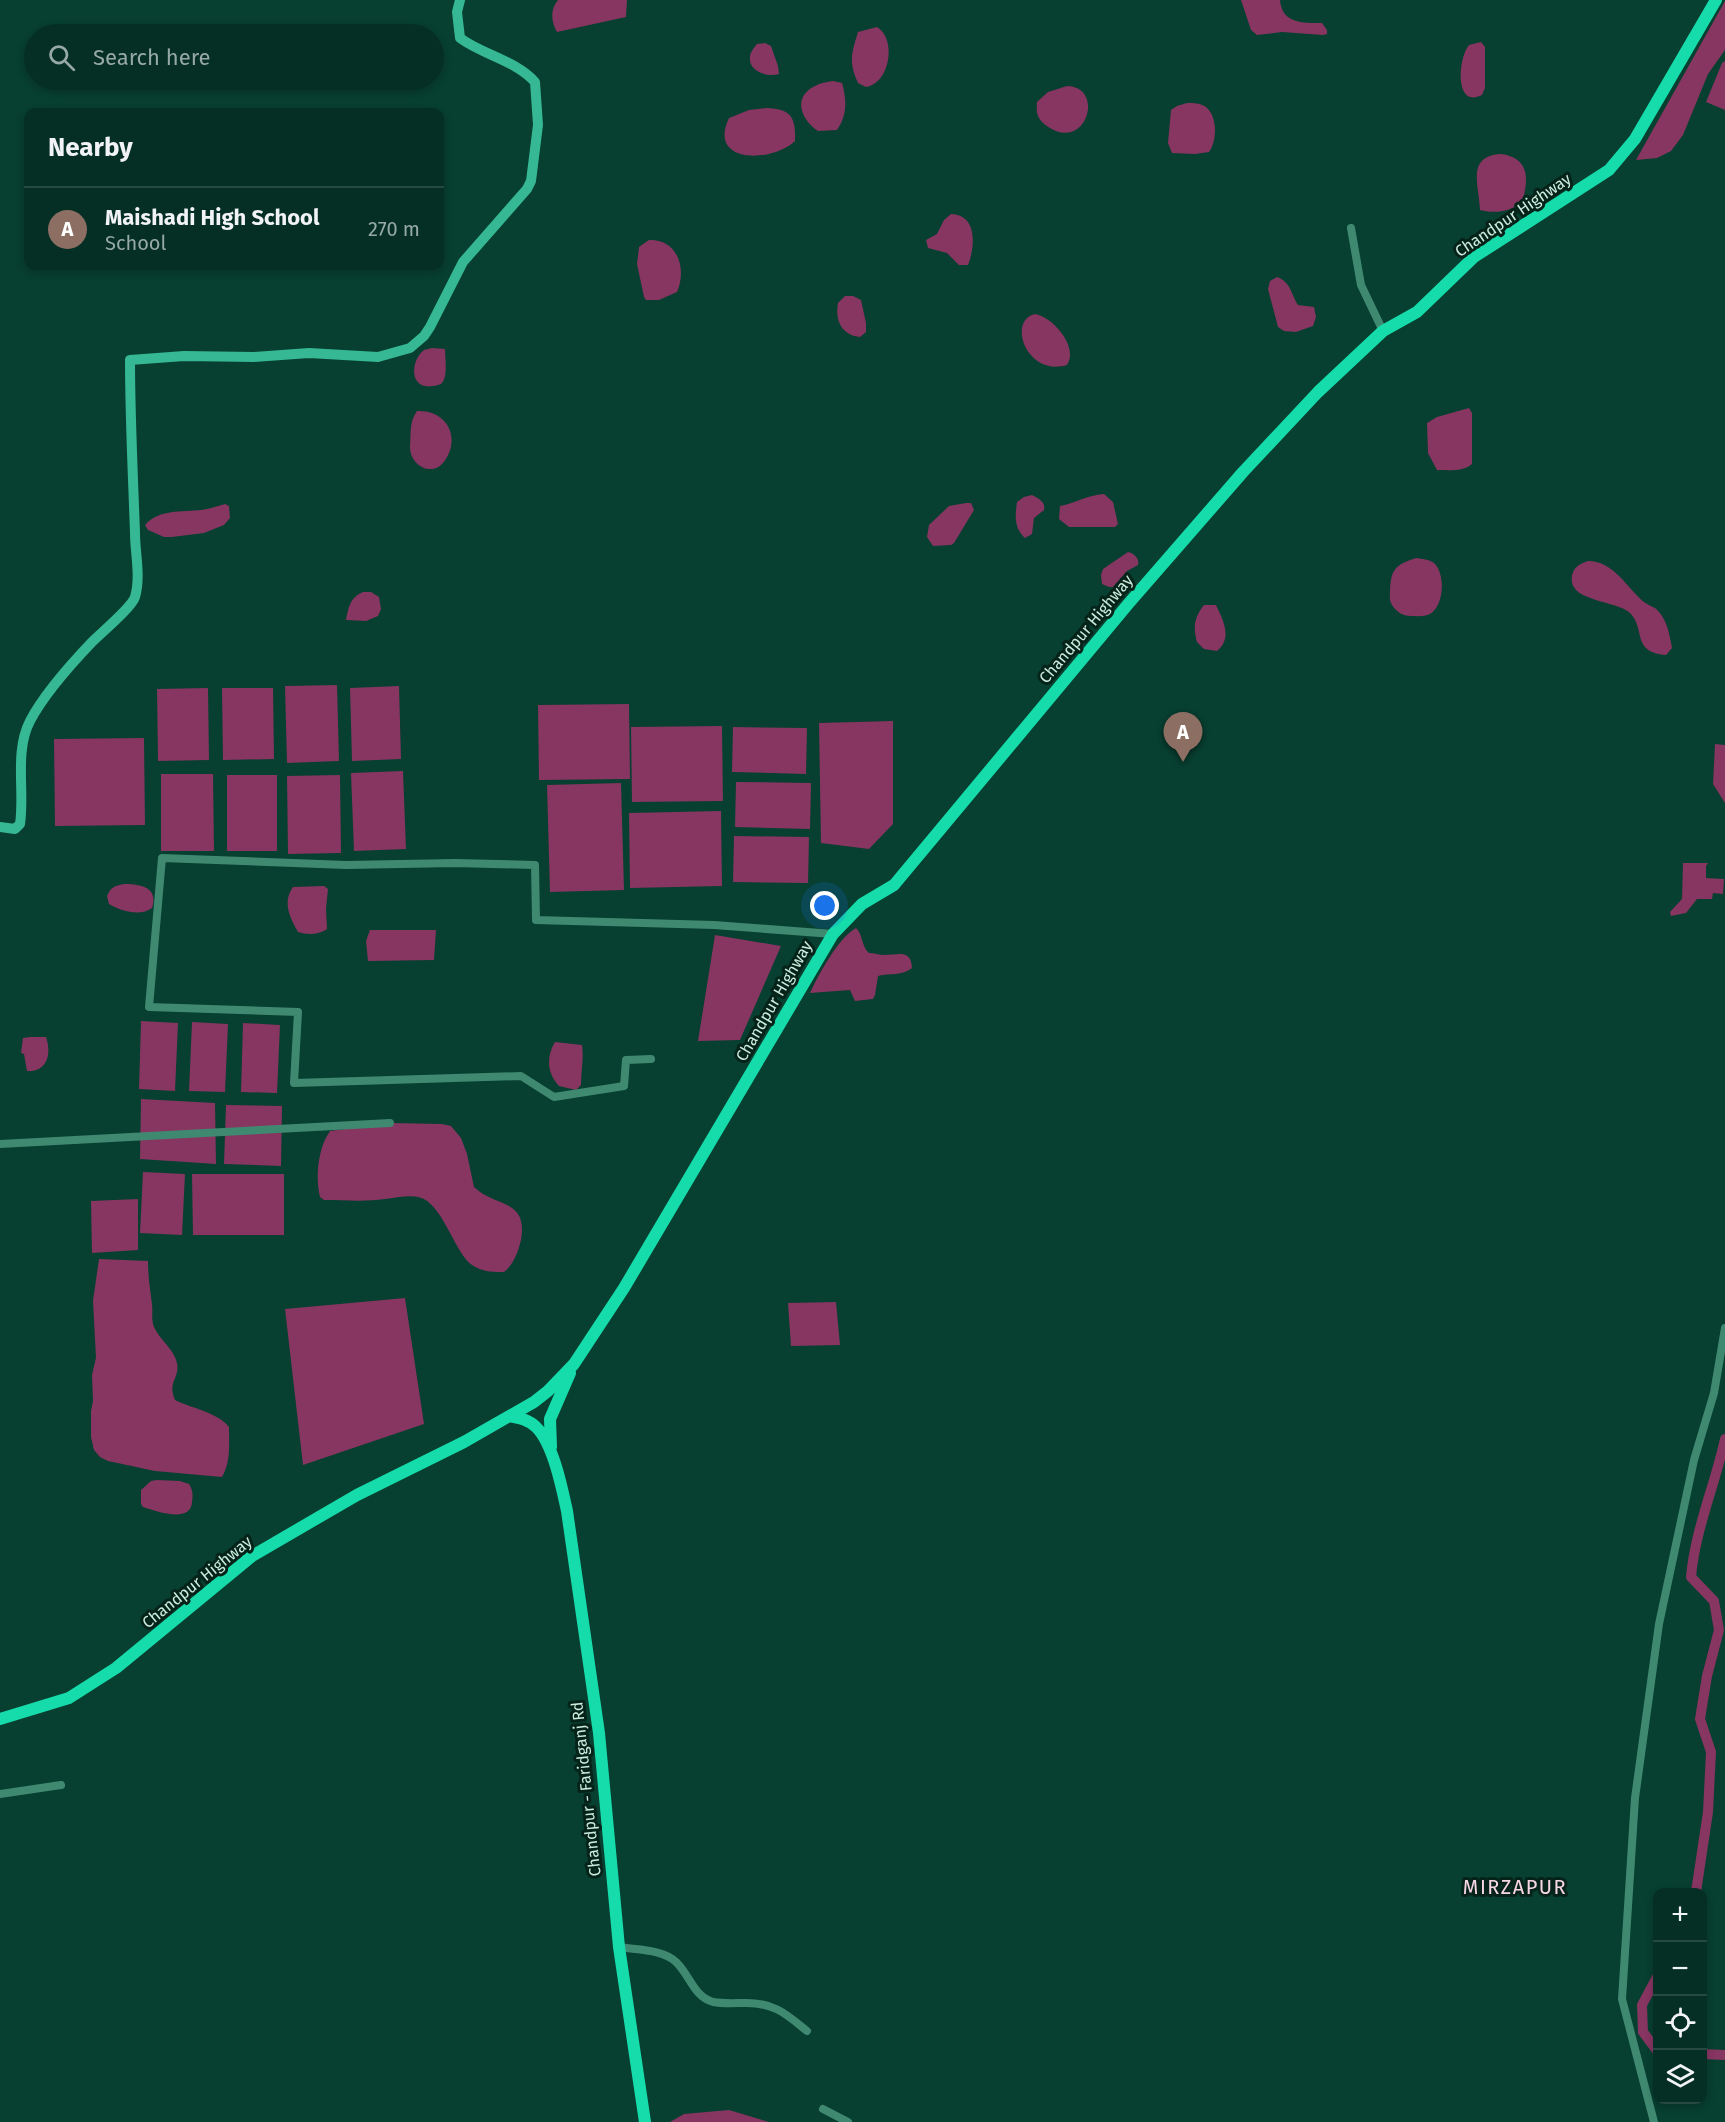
<!DOCTYPE html>
<meta charset="utf-8">
<style>
:root{--surface:#052f24;--page:#0e372c;--text:#f1f3f6;--muted:#97a9a6;--line:#264a41;--accent:#8bbbb9}
body{margin:0;font-family:"Fira Sans",sans-serif;background:var(--page);color:var(--text)}
.controls{position:absolute;right:18px;bottom:18px;display:grid;overflow:hidden;border-radius:12px;box-shadow:0 3px 9px #0003}
.controls button{width:54px;height:54px;display:grid;place-items:center;padding:0;border:0;border-bottom:2px solid var(--line);background:var(--surface);color:var(--text);font:30px sans-serif}
.you{position:absolute;left:825px;top:906px;width:21px;height:21px;margin:-15px;border:4px solid #fff;border-radius:50%;background:#1a73e8;box-shadow:0 0 0 9px #1a73e833}
.badge{display:grid;place-items:center;width:39px;height:39px;border-radius:50%;background:var(--accent);color:#fff;font-size:20px;font-weight:700}
.pin{position:absolute;translate:-50% -50px;filter:drop-shadow(0 2px 3px #0008)}
.pin::after{content:'';position:absolute;top:32px;width:21px;height:18px;background:inherit;clip-path:polygon(0 0,100% 0,50% 100%)}
.list{margin:0;padding:0;list-style:none}
h2{display:flex;justify-content:space-between;align-items:center;height:78px;margin:0;padding:0 24px;font-size:26px}
h2 small{font-size:20px;font-weight:400;color:var(--muted)}
.list li{display:grid;grid-template-columns:39px 1fr auto;gap:18px;align-items:center;box-sizing:border-box;height:84px;padding:0 24px;border-top:2px solid var(--line)}
.list b{display:block;font-size:22px;white-space:nowrap}
.list p{margin:0;font-size:20px;white-space:nowrap;color:var(--muted)}
.list em{font-size:20px;font-style:normal;color:var(--muted)}
.icon{flex:none;width:33px;height:33px;fill:none;stroke:currentColor;stroke-width:2;stroke-linecap:round;stroke-linejoin:round}
.map{position:relative;flex:none;width:1725px;height:2122px;overflow:hidden}
.search{position:absolute;background:var(--surface);box-shadow:0 3px 9px #0003;left:24px;top:24px;width:420px;height:66px;display:flex;align-items:center;gap:15px;box-sizing:border-box;padding:0 21px;border-radius:33px;color:var(--muted);font-size:22px}
.panel{position:absolute;background:var(--surface);box-shadow:0 3px 9px #0003;left:24px;top:108px;width:420px;height:162px;border-radius:12px}
.map>svg:first-child{display:block}
</style>
<div class="map">
<svg width="1725" height="2122" viewBox="0 0 1725 2122">
<rect width="100%" height="100%" fill="#073f30"/>
<!-- water -->
<path fill="#873561" d="M558 0H627L626 17 557 32C551 21 550 10 558 0Z
M1241 0H1280C1282 24 1303 23 1322 23L1327 30V34L1323 35 1282 32 1257 35 1251 30Z
M1725 1V50L1708 74 1683 135 1671 151 1657 158 1636 160Z
M877 27C897 39 890 83 866 87L858 83C848 62 852 52 858 32Z
M1481 42 1485 47V88L1482 95C1454 109 1458 58 1469 45Z
M765 43 771 46 778 66 779 74C768 78 748 71 750 57 750 52 754 48 757 44Z
M1725 61V110L1706 102 1722 63Z
M833 81 842 83C847 100 847 116 837 130L818 131C801 120 792 97 815 86 820 83 827 82 833 81Z
M1067 86C1106 87 1086 154 1047 126 1037 119 1036 113 1037 102L1048 92Z
M1187 103C1194 103 1200 103 1206 107 1218 117 1217 141 1209 152L1195 154 1172 153 1168 143 1171 110 1177 106Z
M767 108C791 109 796 117 795 141 772 163 707 164 729 118L749 110Z
M1501 154C1528 158 1529 176 1523 199 1515 212 1494 214 1480 210 1479 185 1466 156 1501 154Z
M951 214C978 215 975 247 968 265H959L947 253 928 248 926 240 937 234 944 220Z
M649 240C678 239 687 269 677 292L659 300H646L644 297 637 264 639 247Z
M1277 277C1291 282 1291 294 1298 305L1314 307 1316 317 1313 326 1296 332 1284 331 1278 327 1268 289 1270 281Z
M845 296H853L861 300 866 323V332L860 337C841 335 835 320 838 303Z
M1035 314C1053 317 1079 347 1067 365 1026 377 1007 320 1035 314Z
M432 348 445 349C445 358 448 376 442 383 440 385 435 386 433 386 409 390 410 361 424 350Z
M1469 408 1472 413V464C1463 472 1449 470 1437 470L1428 453 1427 423 1437 417Z
M417 411C448 410 462 439 443 463 431 477 410 465 410 447 411 434 409 422 417 411Z
M1104 494 1113 502 1118 524 1115 527H1069L1059 519 1060 506C1076 503 1087 495 1104 494Z
M1032 495C1039 499 1046 502 1044 510L1034 518 1032 534 1025 538C1014 528 1015 516 1017 502L1024 497Z
M966 503H971L974 510 954 543 951 545 933 546 927 537 929 525 949 506Z
M225 504 229 506 230 518 224 525 204 533 172 537H164L148 530 145 525C159 509 182 512 201 510 209 509 217 506 225 504Z
M1128 552C1134 553 1140 559 1138 565L1127 571 1113 587H1109L1102 584 1101 575 1103 569Z
M1416 558C1422 559 1429 559 1434 563 1446 574 1444 606 1430 614 1424 617 1418 616 1411 616 1402 616 1397 612 1392 605 1389 600 1390 597 1390 591 1391 569 1395 565 1416 558Z
M1588 561C1614 561 1627 588 1644 602 1652 608 1655 605 1662 616 1668 625 1670 637 1672 648L1666 655C1631 652 1646 629 1630 613 1616 600 1567 602 1572 576 1574 566 1580 564 1588 561Z
M363 592H371L379 597 381 609 378 616 366 621 346 620C349 606 350 598 363 592Z
M1204 605H1216C1223 620 1233 638 1217 651L1204 649 1197 642C1193 628 1194 617 1204 605Z
M337 685 339 761 287 763 285 686Z
M399 686 401 759 352 761 350 688Z
M208 688 209 760 158 761 157 689Z
M222 688H273L274 759 223 760Z
M629 704 630 779 539 780 538 705Z
M893 721V824L869 849 821 843 819 723Z
M722 726 723 801 632 802 631 727Z
M733 727 807 728 806 774 732 772Z
M144 738 145 825 55 826 54 739Z
M1715 744 1725 745V803L1713 784Z
M403 771 406 849 354 851 351 773Z
M161 774H213L214 851H161Z
M227 775H277V851H227Z
M340 775 341 853 288 854 287 776Z
M736 782 811 783 810 829 735 827Z
M621 783 624 890 550 892 547 785Z
M721 811 722 886 630 888 629 813Z
M734 836 809 837 808 883 733 882Z
M1683 863H1708L1706 866V878L1724 879 1723 894 1713 893 1712 899H1697L1686 913 1671 916 1670 912 1682 899Z
M124 884C140 884 159 887 152 908 140 917 121 911 109 904L107 896C111 887 114 886 124 884Z
M324 886 328 889 326 909 327 929C319 935 307 935 298 932 290 918 282 902 293 887Z
M856 928C863 934 861 946 869 953 874 953 879 955 885 955 898 955 911 949 912 968 902 976 890 973 878 976L875 995 873 999 855 1001 850 990 810 993C819 974 838 938 856 928Z
M370 930H436L434 960 368 961 366 941Z
M715 935 781 946 740 1040 698 1041Z
M141 1021 178 1023 175 1091 139 1089Z
M192 1022 228 1024 225 1092 189 1091Z
M243 1023 280 1025 277 1093 241 1092Z
M30 1037H46C52 1054 47 1072 27 1071L24 1054 21 1053 23 1038Z
M555 1042 582 1045C584 1058 581 1071 581 1085L576 1090 559 1086C547 1073 546 1057 555 1042Z
M141 1099 215 1103 216 1164 140 1159Z
M226 1105 282 1106 281 1166 224 1164Z
M390 1123 442 1124 451 1126 461 1138 467 1154 474 1187C496 1208 528 1198 521 1240 518 1252 514 1264 504 1272 493 1272 482 1272 472 1265 455 1254 442 1201 418 1197 408 1195 395 1198 385 1199 365 1202 344 1200 324 1200L320 1197C315 1177 318 1148 330 1131Z
M143 1172 185 1174 182 1235 140 1233Z
M192 1174H284V1235H193Z
M138 1199V1250L92 1253 91 1201Z
M99 1259 148 1261C148 1276 150 1289 152 1304 153 1311 151 1320 154 1327 160 1340 174 1349 177 1363 180 1379 167 1381 175 1400 191 1408 219 1413 229 1427 229 1444 231 1462 222 1477L155 1471 108 1461 100 1457 94 1450 91 1437V1411L93 1401 92 1375 96 1358 93 1301Z
M405 1298 424 1424 303 1465 285 1309Z
M836 1302 840 1345 791 1346 788 1303Z
M157 1480 180 1481 189 1484C193 1490 193 1495 192 1502 191 1524 155 1511 143 1507L141 1504V1490L151 1481Z
M729 2110 769 2122H670L684 2114Z"/>
<g fill="none" stroke-linecap="round" stroke-linejoin="round">
<!-- canal -->
<path stroke="#873561" stroke-width="10" d="M1696 1892 1708 1812 1711 1752 1700 1719 1707 1676 1719 1630 1714 1601 1691 1577C1695 1530 1715 1485 1725 1439
M1658 1975 1642 2005 1643 2032 1658 2052
M1702 2054 1725 2055"/>
<!-- street -->
<path stroke="#408971" stroke-width="8" d="M1351 228 1361 285 1383 331
M651 1059 626 1060 624 1086 554 1097 521 1076 294 1083 298 1012 149 1007 162 858 346 865 455 863 535 865 536 920 714 925 833 934
M0 1144 390 1123
M0 1794 61 1785
M619 1947C636 1950 663 1949 676 1962 690 1975 693 1996 713 2002 723 2004 736 2003 746 2003 775 2003 786 2014 807 2031
M823 2109 848 2122
M1654 2122 1622 1999 1635 1798 1659 1624 1694 1460 1714 1393 1725 1328"/>
<!-- secondary -->
<path stroke="#35b893" stroke-width="10" d="M0 827 15 829 20 824C25 791 14 752 30 721 43 696 72 663 92 642 102 632 132 607 135 597 141 576 135 554 135 533 133 475 130 418 130 360L184 356 254 357 309 353 378 357 410 348 424 336 430 327 463 262 527 189 531 181 538 125 535 82C515 60 483 55 460 38L457 12 460 0"/>
<!-- primary -->
<path stroke="#16dcac" stroke-width="12" d="M510 1416C520 1418 529 1420 536 1427 553 1443 562 1488 567 1511L599 1733 619 1947 645 2122
M551 1447 550 1419 570 1373
M0 1719 69 1698 116 1668 252 1556 357 1495 464 1442 534 1402 548 1391 574 1364 624 1288 833 934 862 904 894 885 1129 603 1243 472 1318 392 1383 331 1417 312 1474 257 1609 170 1635 139 1716 0"/>
</g>
<g text-anchor="middle" dominant-baseline="central" stroke-width="6" stroke-linejoin="round" paint-order="stroke">
<!-- street labels -->
<g font-size="16" fill="#cbecde" stroke="#06231a">
<text transform="translate(1513 215) rotate(-34)">Chandpur Highway</text>
<text transform="translate(1086 629) rotate(-50)">Chandpur Highway</text>
<text transform="translate(774 1001) rotate(-60)">Chandpur Highway</text>
<text transform="translate(197 1582) rotate(-39)">Chandpur Highway</text>
<text transform="translate(586 1789) rotate(-96)">Chandpur - Faridganj Rd</text>
</g>
<!-- quarter labels -->
<g font-size="20" letter-spacing="1.5" fill="#f7d7e5" stroke="#06231a">
<text x="1515" y="1887">MIRZAPUR</text>
</g>
</g>
</svg>
<div class="controls">
<button>+</button>
<button>−</button>
<button><svg class="icon" aria-label="locate" viewBox="0 0 24 24"><circle cx="12" cy="12" r="6"/><path d="M12 2v4M12 18v4M2 12h4M18 12h4"/></svg></button>
<button><svg class="icon" aria-label="layers" viewBox="0 0 24 24"><path d="M12 4l9 5-9 5-9-5zM3 14l9 5 9-5"/></svg></button>
</div>
<div class="you"></div>
<div class="pin badge" style="left:1183px;top:762px;background:#8d6e63">A</div>
<div class="search"><svg class="icon" aria-label="search" viewBox="0 0 24 24"><circle cx="10" cy="10" r="6"/><path d="M15 15l6 6"/></svg>Search here</div>
<section class="panel">
<h2>Nearby<small></small></h2>
<ul class="list">
<li><span class="badge" style="background:#8d6e63">A</span><div><b>Maishadi High School</b><p>School</p></div><em>270 m</em></li>
</ul>
</section>
</div>
